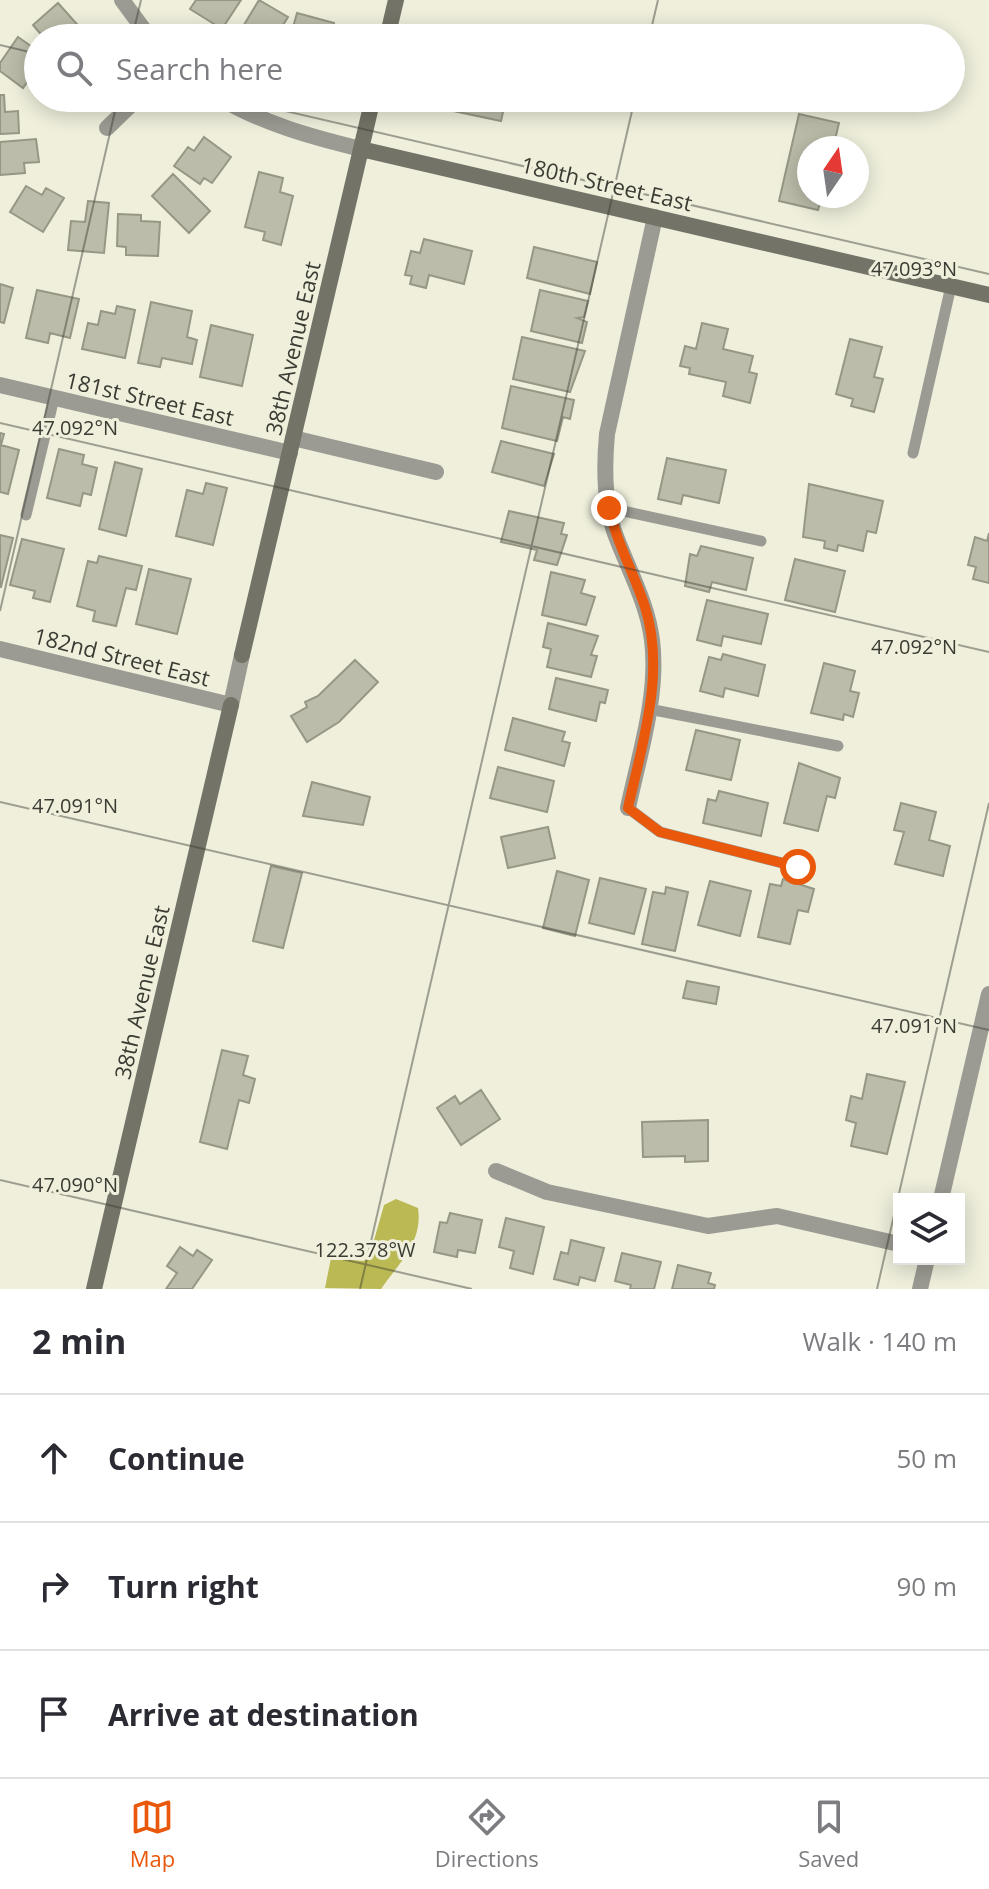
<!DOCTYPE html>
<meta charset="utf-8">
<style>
:root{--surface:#fff;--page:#f7f7f7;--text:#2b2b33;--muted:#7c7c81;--line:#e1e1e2;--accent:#ea580c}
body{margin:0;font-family:"Open Sans",sans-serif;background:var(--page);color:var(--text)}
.controls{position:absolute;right:24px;bottom:24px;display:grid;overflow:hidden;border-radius:0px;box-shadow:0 4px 20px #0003}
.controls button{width:72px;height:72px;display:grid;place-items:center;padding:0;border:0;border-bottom:2px solid var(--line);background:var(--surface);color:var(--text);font:40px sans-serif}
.compass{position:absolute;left:797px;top:136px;width:72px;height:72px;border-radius:50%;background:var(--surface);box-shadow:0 4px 20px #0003;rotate:13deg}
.stop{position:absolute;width:24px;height:24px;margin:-18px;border:6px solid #ea580c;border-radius:50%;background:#fff}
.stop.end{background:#ea580c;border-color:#fff;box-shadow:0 2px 8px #0008}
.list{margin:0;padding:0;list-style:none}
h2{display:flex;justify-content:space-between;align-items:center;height:104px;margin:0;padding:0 32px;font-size:34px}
h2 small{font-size:26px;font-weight:400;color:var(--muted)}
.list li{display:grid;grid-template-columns:52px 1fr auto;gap:24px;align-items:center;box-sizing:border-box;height:128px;padding:0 32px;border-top:2px solid var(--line)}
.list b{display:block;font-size:30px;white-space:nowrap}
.list em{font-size:26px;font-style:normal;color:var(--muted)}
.icon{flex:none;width:44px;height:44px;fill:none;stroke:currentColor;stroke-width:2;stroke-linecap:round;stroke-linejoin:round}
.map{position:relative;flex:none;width:989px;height:1289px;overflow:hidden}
.search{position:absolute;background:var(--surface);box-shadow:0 4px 20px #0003;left:24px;right:24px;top:24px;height:88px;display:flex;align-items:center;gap:20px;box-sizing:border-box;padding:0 28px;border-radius:44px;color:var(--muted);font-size:30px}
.sheet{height:488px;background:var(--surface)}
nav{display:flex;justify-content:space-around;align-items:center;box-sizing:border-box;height:112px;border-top:2px solid var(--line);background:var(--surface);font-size:22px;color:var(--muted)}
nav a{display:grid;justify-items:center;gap:4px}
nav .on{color:var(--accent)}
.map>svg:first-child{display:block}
</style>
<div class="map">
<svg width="989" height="1289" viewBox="0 0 989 1289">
<rect width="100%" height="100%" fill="#efefdc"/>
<!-- water -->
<path fill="#bbb954" d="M396 1199 418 1208C423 1242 399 1263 381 1289L325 1288 331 1258 363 1261 369 1258 384 1205Z"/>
<!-- building -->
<path fill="#bbbca9" stroke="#979785" stroke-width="2" d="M196 0H241L222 29 190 9Z
M259 0 288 17 275 38H236Z
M58 3 83 31 76 38H44L33 25Z
M297 13 334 23 331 38H290Z
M18 37 38 51V84L30 78 23 88 0 71V63Z
M0 95H4L5 112 18 111 19 133 0 134Z
M441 98H506L501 121 439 108Z
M799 114 839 123 833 148H809V196H822L818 210 779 201Z
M204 137 231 157 212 183 204 178 200 184 174 166 188 147 194 151Z
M36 139 39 162 24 163 25 173 0 175V142Z
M259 172 283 178 280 192 293 196 281 245 263 240 265 232 245 227Z
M173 174 210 211 189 233 152 196Z
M26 186 42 195 46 188 64 198 43 232 10 212Z
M88 201 109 203 104 253 68 250 71 221 85 222Z
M118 214 141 215V221L160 222 158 256 126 255V247L117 246Z
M424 239 472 251 464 284 429 275 426 288 410 284 412 276 405 275 411 251 420 253Z
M534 247 597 262 590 294 527 278Z
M0 284 13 288 4 323 0 322Z
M37 290 79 299 70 338 50 333 48 343 26 338Z
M540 290 588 301 584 317 577 318 587 322 582 343 531 331Z
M151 302 192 311 187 337 197 340 192 364 162 358 160 367 138 363Z
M117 306 135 310 125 358 82 349 88 323 98 325 101 311 115 314Z
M702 323 728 329 723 349 753 356 749 372 757 374 750 403 723 396 726 382 689 374 690 368 680 366 685 346 696 349Z
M211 325 253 335 242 386 200 377Z
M522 337 585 351 570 392 513 379Z
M850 339 882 347 874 377 883 379 874 412 851 406 853 399 836 394Z
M511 386 574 400 570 419 563 417 557 441 502 428Z
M0 433 4 434 1 445 19 450 8 494 0 492Z
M501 441 554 454 544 486 492 472Z
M59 449 84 455 82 464 97 468 91 495 83 493 80 506 47 498Z
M667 458 726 470 719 503 683 495 681 504 658 499Z
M115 462 142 469 126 536 99 529Z
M206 483 227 488 213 545 176 536 187 490 203 494Z
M809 484 883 501 876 533 867 531 863 551 838 545 837 551 824 548 825 541 803 537Z
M509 511 564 523 561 534 567 535 557 565 534 560 537 550 501 542Z
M989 533V583L973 579 976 567 968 565 975 537 987 541Z
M0 535 13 538 1 587H0Z
M22 539 64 549 50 602 33 598 35 591 10 585Z
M701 546 753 558 746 590 712 582 709 592 685 586 690 554 697 556Z
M99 556 142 566 136 590 126 588 116 626 93 621 95 611 77 606 88 561 97 563Z
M795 559 845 571 835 612 785 600Z
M149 569 191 579 177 634 136 624Z
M551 572 585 580 581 593 595 597 586 625 542 615Z
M707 600 768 614 761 644 723 636 721 646 697 640Z
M548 623 598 636 591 655 597 656 591 677 547 667 551 649 543 647Z
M723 654 765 665 758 696 725 688 723 697 700 691 709 657 721 660Z
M355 660 378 682 339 722 307 742 291 716 307 707 305 702 318 696Z
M824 663 855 671 850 691 859 693 853 717 844 714 843 720 811 713Z
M556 678 608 690 605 703 600 702 596 721 549 709Z
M513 718 565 732 562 741 570 743 564 766 505 750Z
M696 730 740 740 731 780 686 770Z
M799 763 840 778 835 798 827 796 818 831 784 823Z
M498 767 554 781 547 812 490 798Z
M312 782 370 797 363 825 303 816Z
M719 791 768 803 761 836 703 823 708 799 716 801Z
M901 803 936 812 929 840 950 846 943 876 895 864 904 832 894 830Z
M548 827 555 858 508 868 501 837Z
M271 866 302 873 283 948 253 941Z
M557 871 589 880 575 936 543 928Z
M600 878 646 889 634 934 589 923Z
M783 879 814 889 808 912 798 910 790 944 758 937 770 884 781 886Z
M710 881 751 891 740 936 698 925Z
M666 887 688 892 675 951 642 944 653 892 665 894Z
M687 981 719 987 716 1004 683 998Z
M222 1050 248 1056 243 1075 255 1079 249 1103 239 1100 227 1149 200 1142Z
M867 1074 905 1082 887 1154 851 1146 856 1123 846 1120 851 1096 862 1099Z
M481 1090 500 1119 461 1145 437 1108 455 1096 460 1104Z
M708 1120V1161L685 1162V1156L643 1157 642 1122Z
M450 1213 482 1220 475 1253 458 1250 457 1257 434 1252 440 1222 447 1223Z
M506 1218 544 1227 533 1274 510 1268 514 1251 499 1247Z
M571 1240 604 1248 595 1281 580 1277 578 1285 554 1279 561 1252 568 1254Z
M180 1247 193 1256 197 1250 212 1260 192 1289H166L177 1273 167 1266Z
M622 1253 661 1262 654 1289H630L631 1285 615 1281Z
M678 1265 711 1273 708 1283 715 1285 714 1289H672Z"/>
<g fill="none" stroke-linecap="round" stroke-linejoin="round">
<!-- lane -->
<path stroke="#9b9b93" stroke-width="11" d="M913 453 951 286
M609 508 761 541
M26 515 54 398
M649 709 838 746
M628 808 660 832 798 867"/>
<!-- street -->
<path stroke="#9b9b93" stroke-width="16" d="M122 0 150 38
M220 98C264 124 312 137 361 149
M107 128 138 98
M0 385 290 453
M293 438 436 472
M0 649 231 705 242 655
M628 808C639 755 659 695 652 640 647 601 627 567 614 531 604 501 604 466 607 434L655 217
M496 1171 547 1192 708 1226 777 1216 899 1244
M941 1199 989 994
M920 1289 927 1259"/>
<!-- secondary -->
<path stroke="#737367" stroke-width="16" d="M387 38 396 0
M361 149 989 295
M242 655 373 98
M94 1289 231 705"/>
</g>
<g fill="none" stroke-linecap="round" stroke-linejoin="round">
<!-- route -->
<path stroke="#ea580c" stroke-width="10" d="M609 508C616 542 634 573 645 607 666 672 642 744 628 808L660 832 798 867"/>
</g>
<!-- ticks -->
<path fill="none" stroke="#3b3b33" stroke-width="2" stroke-opacity="0.45" d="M132 38 141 0M649 38 658 0M0 45 38 54M229 98 989 274M0 423 989 652M0 611 118 98M0 802 989 1030M0 1180 472 1289M360 1289 635 98M877 1289 989 803"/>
<g text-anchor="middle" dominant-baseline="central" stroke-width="6" stroke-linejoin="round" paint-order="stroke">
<!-- street labels -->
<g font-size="22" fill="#3b3b33" stroke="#efefdc">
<text transform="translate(607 183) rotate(13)">180th Street East</text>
<text transform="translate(292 348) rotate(-77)">38th Avenue East</text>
<text transform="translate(150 398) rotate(13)">181st Street East</text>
<text transform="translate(122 656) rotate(14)">182nd Street East</text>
<text transform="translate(141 992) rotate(-77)">38th Avenue East</text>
</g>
</g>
<g font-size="20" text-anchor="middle" fill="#3b3b33" stroke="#efefdc" stroke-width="6" stroke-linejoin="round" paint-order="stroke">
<text x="914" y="276">47.093°N</text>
<text x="75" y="435">47.092°N</text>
<text x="914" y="654">47.092°N</text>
<text x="75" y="813">47.091°N</text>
<text x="914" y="1033">47.091°N</text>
<text x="75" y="1192">47.090°N</text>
<text x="365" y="1257">122.378°W</text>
</g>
</svg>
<div class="controls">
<button><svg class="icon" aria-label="layers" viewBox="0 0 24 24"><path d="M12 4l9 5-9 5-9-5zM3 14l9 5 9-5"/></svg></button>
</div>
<svg class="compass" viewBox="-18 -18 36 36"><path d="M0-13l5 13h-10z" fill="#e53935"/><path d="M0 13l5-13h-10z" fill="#7c7c81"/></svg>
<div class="stop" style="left:798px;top:867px"></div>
<div class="stop end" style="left:609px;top:508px"></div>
<div class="search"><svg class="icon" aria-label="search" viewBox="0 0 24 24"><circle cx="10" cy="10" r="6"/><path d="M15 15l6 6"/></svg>Search here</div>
</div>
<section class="sheet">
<h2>2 min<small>Walk · 140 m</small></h2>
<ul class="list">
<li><svg class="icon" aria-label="ahead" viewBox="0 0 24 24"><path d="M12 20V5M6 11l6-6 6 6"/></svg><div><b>Continue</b></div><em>50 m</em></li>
<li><svg class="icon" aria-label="right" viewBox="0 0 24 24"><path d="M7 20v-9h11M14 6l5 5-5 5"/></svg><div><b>Turn right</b></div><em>90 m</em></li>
<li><svg class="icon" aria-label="arrive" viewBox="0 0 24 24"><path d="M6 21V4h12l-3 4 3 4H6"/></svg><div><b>Arrive at destination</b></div></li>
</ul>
</section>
<nav>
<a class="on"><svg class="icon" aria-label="map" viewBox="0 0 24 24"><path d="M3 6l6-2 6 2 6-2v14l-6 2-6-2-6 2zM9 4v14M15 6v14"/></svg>Map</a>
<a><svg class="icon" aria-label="directions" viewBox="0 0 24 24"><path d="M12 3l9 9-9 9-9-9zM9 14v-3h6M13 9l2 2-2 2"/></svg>Directions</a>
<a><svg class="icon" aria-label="saved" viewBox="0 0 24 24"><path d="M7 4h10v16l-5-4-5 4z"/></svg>Saved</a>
</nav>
